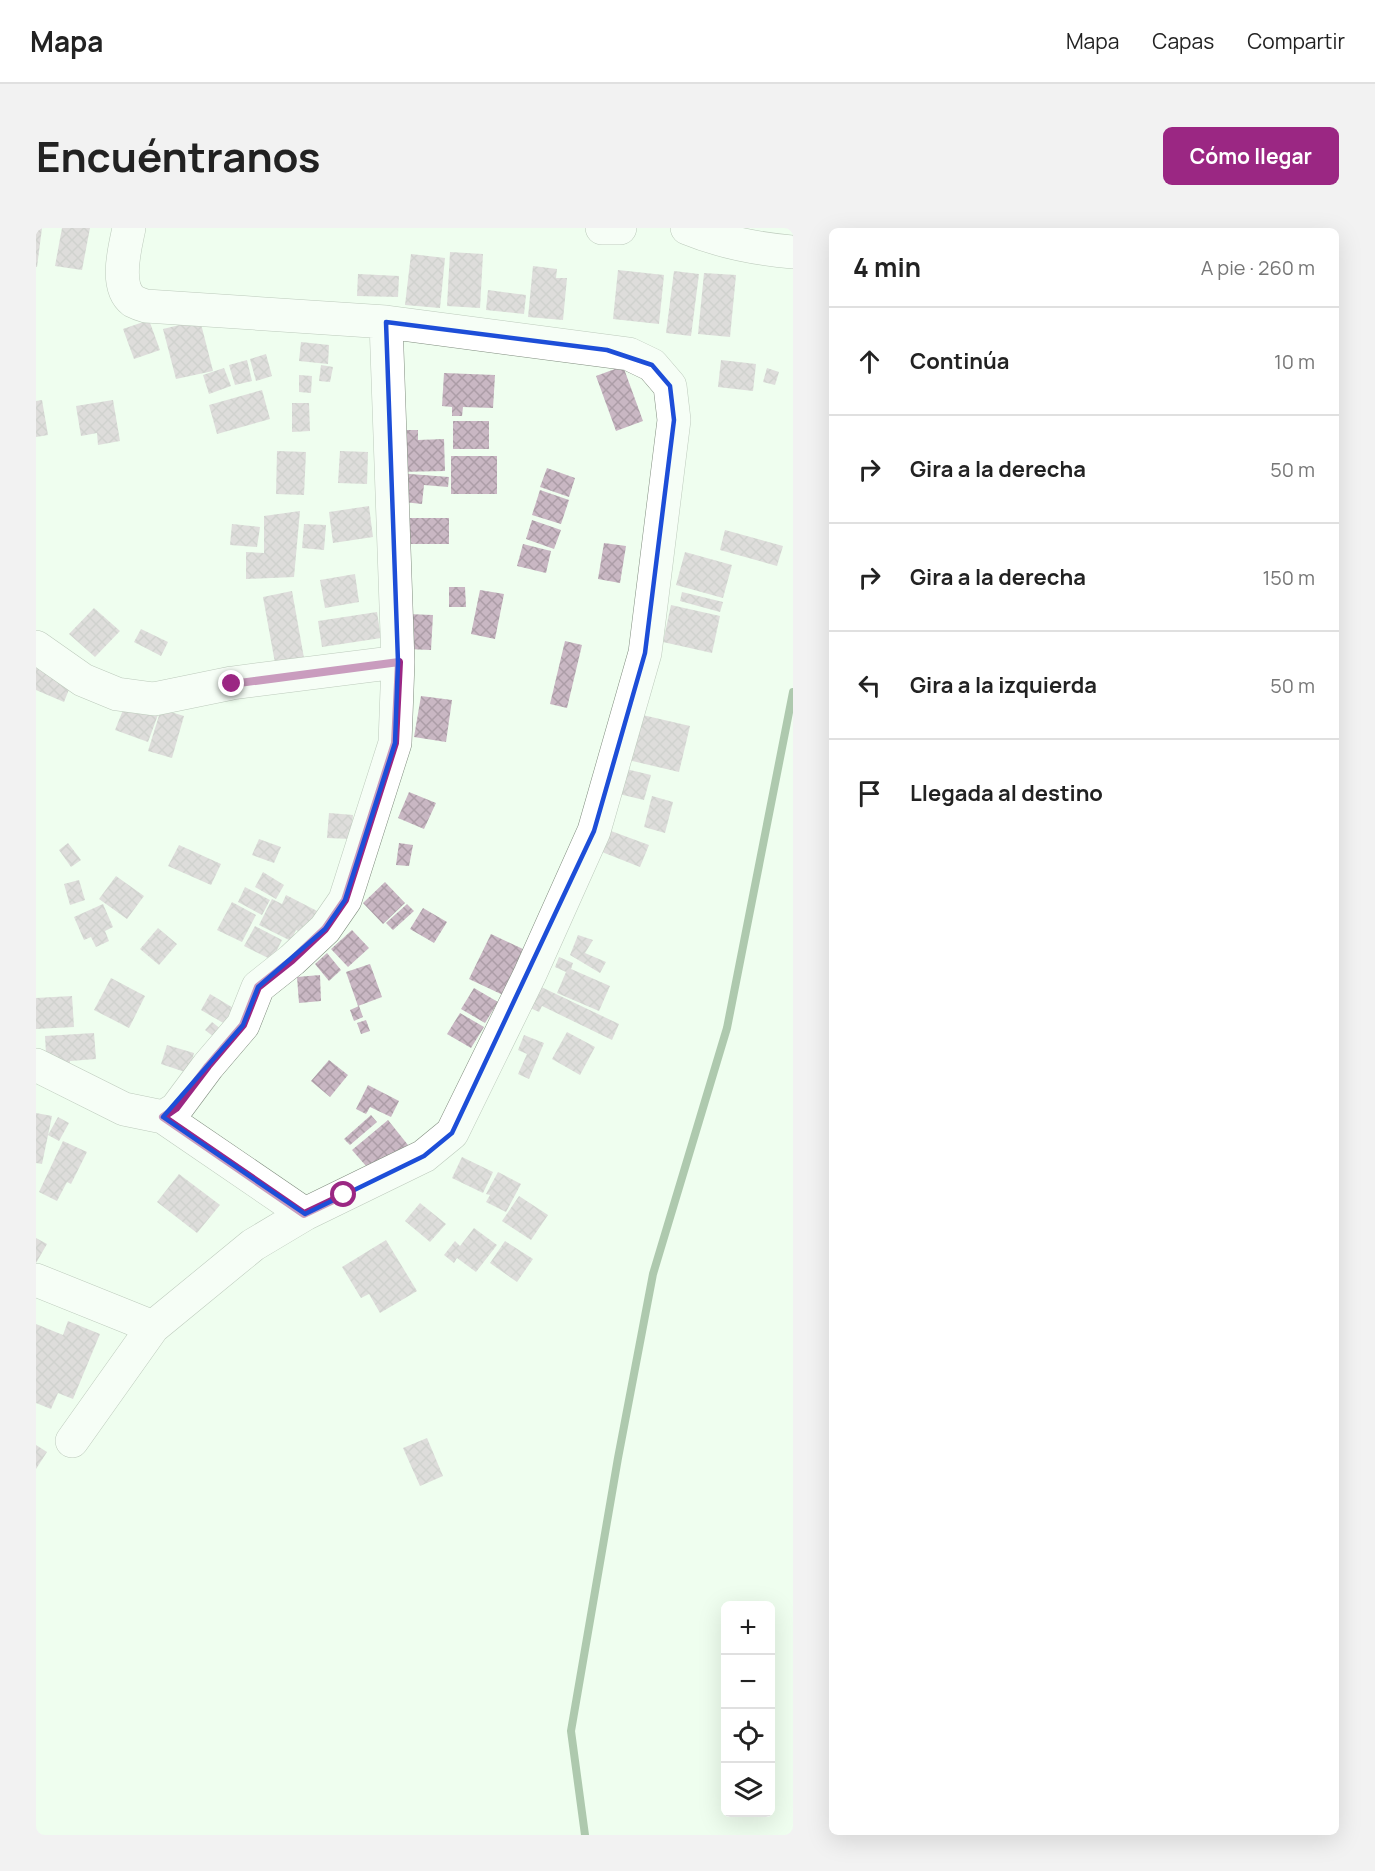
<!DOCTYPE html>
<html lang="es">
<meta charset="utf-8">
<style>
:root{--surface:#fff;--page:#f2f2f2;--text:#222;--muted:#767676;--line:#e0e0e0;--accent:#9b2783}
body{margin:0;font-family:Manrope,sans-serif;background:var(--page);color:var(--text)}
.controls{position:absolute;right:18px;bottom:18px;display:grid;overflow:hidden;border-radius:9px;box-shadow:0 6px 24px #0002}
.controls button{width:54px;height:54px;display:grid;place-items:center;padding:0;border:0;border-bottom:2px solid var(--line);background:var(--surface);color:var(--text);font:30px sans-serif}
.stop{position:absolute;width:18px;height:18px;margin:-14px;border:4px solid #9b2783;border-radius:50%;background:#fff}
.stop.end{background:#9b2783;border-color:#fff;box-shadow:0 2px 6px #0008}
.list{margin:0;padding:0;list-style:none}
h2{display:flex;justify-content:space-between;align-items:center;height:78px;margin:0;padding:0 24px;font-size:26px}
h2 small{font-size:20px;font-weight:400;color:var(--muted)}
.list li{display:grid;grid-template-columns:39px 1fr auto;gap:18px;align-items:center;box-sizing:border-box;height:108px;padding:0 24px;border-top:2px solid var(--line)}
.list b{display:block;font-size:22px;white-space:nowrap}
.list em{font-size:20px;font-style:normal;color:var(--muted)}
.icon{flex:none;width:33px;height:33px;fill:none;stroke:currentColor;stroke-width:2;stroke-linecap:round;stroke-linejoin:round}
.map{position:relative;flex:none;width:757px;height:1607px;overflow:hidden;border-radius:9px}
header{display:flex;align-items:center;gap:36px;box-sizing:border-box;height:84px;padding:0 30px;background:var(--surface);border-bottom:2px solid var(--line)}
header strong{font-size:28px}
nav{display:flex;gap:33px;margin-inline-start:auto;font-size:21px}
.intro{display:flex;align-items:center;justify-content:space-between;box-sizing:border-box;height:144px;padding:0 36px}
h1{margin:0;font-size:42px}
.button{padding:15px 27px;border-radius:9px;background:var(--accent);color:#fff;font-size:21px;font-weight:700}
main{display:flex;gap:36px;padding:0 36px}
aside{flex:1;background:var(--surface);border-radius:9px;box-shadow:0 6px 24px #0002}
.map>svg:first-child{display:block}
</style>
<header>
<strong>Mapa</strong>
<nav><a>Mapa</a><a>Capas</a><a>Compartir</a></nav>
</header>
<div class="intro"><h1>Encuéntranos</h1><a class="button">Cómo llegar</a></div>
<main>
<div class="map">
<svg width="757" height="1607" viewBox="0 0 757 1607">
<defs>
<pattern id="building-cross-hatch" width="8" height="8" patternUnits="userSpaceOnUse" patternTransform="scale(1.5)"><rect width="8" height="8" fill="#c9b7c3"/><path d="M0 0l8 8M0 8l8-8" fill="none" stroke="#ac9da7"/></pattern>
</defs>
<rect width="100%" height="100%" fill="#effeef"/>
<g fill="none" stroke-linecap="round" stroke-linejoin="round">
<!-- stream -->
<path stroke="#608b60" stroke-width="8" d="M549 1607 535 1503 582 1230 617 1046 691 800 757 464"/>
</g>
<!-- building -->
<path fill="url(#building-cross-hatch)" d="M0 0H6L1 39H0Z
M26 0H54L46 42 19 38Z
M414 24 447 26 444 80 411 78Z
M375 26 409 30 404 80 369 77Z
M497 38 521 41 520 50H531L527 92 492 89Z
M582 42 628 47 623 96 577 91Z
M638 43 663 46 655 108 630 105Z
M668 45 700 47 694 109 662 106Z
M322 46 363 48 362 69 321 68Z
M452 62 490 67 488 86 450 82Z
M113 92 124 122 98 131 87 101Z
M164 92 177 143 140 151 127 101Z
M265 114 293 117 292 136 263 133Z
M230 126 236 148 220 153 214 131Z
M211 132 216 153 199 157 193 137Z
M685 132 720 136 717 163 682 159Z
M285 137 297 139 294 154 283 153Z
M587 138 607 193 580 203 560 148Z
M188 140 195 158 173 166 167 147Z
M731 140 743 144 739 157 727 154Z
M408 145 459 147 457 180 427 179 426 188H416V179L406 178Z
M263 147 276 148 275 165 263 164Z
M226 162 234 191 181 206 173 177Z
M6 172 12 207 0 209V173Z
M77 172 84 213 62 217 61 205 45 208 40 178Z
M256 175H273L274 203 256 204Z
M417 193H453V221H417Z
M362 202H382V212L408 211 409 243 362 244Z
M241 223 270 224 268 267 240 266Z
M304 223 332 224 331 256 302 255Z
M415 228H461V266H415Z
M511 240 539 250 533 269 504 259Z
M361 245 413 249 412 259 388 257 386 276 358 273Z
M504 262 533 272 525 296 496 287Z
M333 278 337 309 297 315 293 284Z
M264 283 258 349 210 351V324L228 325V288Z
M365 290H413V316H365Z
M496 292 525 302 518 321 490 311Z
M196 296 224 299 221 319 194 317Z
M268 296 290 297 288 322 266 320Z
M689 302 747 318 741 338 684 322Z
M568 315 590 318 584 355 562 351Z
M487 316 515 323 510 345 481 338Z
M649 324 696 337 687 370 640 357Z
M319 346 323 374 289 380 284 352Z
M413 359H429L430 379H413Z
M444 362 468 366 459 411 435 406Z
M256 363 268 430 239 435 227 369Z
M646 364 687 374 684 384 644 373Z
M635 377 684 388 676 425 627 414Z
M58 380 84 403 59 429 33 406Z
M341 384 345 410 286 419 282 393Z
M371 386 397 387 395 422 370 421Z
M105 401 132 414 125 428 98 414Z
M529 413 546 417 531 480 514 476Z
M0 433 38 449 28 474 0 462Z
M385 468 416 472 410 514 378 509Z
M91 472 123 484 112 514 79 502Z
M125 481 148 488 136 530 112 523Z
M598 485 654 498 643 544 588 531Z
M590 541 615 547 608 572 583 566Z
M373 564 400 575 388 601 362 590Z
M616 568 637 574 629 605 608 599Z
M293 585 317 587 315 611 291 610Z
M575 603 613 617 604 639 566 624Z
M223 611 245 619 238 635 216 627Z
M32 615 45 632 35 639 23 622Z
M363 615 377 617 373 638 360 637Z
M143 617 185 636 175 657 132 638Z
M227 644 248 657 240 671 219 659Z
M80 648 108 668 91 691 63 671Z
M43 652 49 672 34 677 28 656Z
M349 654 369 675 347 696 327 675Z
M209 659 234 672 226 687 202 674Z
M250 667 285 685 273 709 260 702 255 713 223 697 236 671 246 676Z
M196 674 220 687 206 714 181 702Z
M67 676 77 699 69 703 73 713 60 719 55 709 48 712 38 689Z
M371 676 378 683 357 702 350 695Z
M387 680 411 694 398 715 374 701Z
M219 698 246 712 236 732 208 718Z
M122 700 141 716 123 737 104 721Z
M316 702 333 720 312 739 295 721Z
M455 706 489 722 467 767 433 751Z
M542 707 557 712 549 725 570 734 564 745 534 727Z
M291 725 305 742 293 753 279 736Z
M523 729 537 735 535 741 574 758 563 783 521 765 530 744 519 739Z
M334 736 346 769 322 778 310 744Z
M284 747 285 773 263 775 261 749Z
M75 750 109 768 93 800 58 782Z
M501 757 583 796 576 812 506 778 503 784 490 778Z
M438 760 462 774 449 795 425 781Z
M174 766 199 781 189 796 165 782Z
M36 768 38 799 0 801V770Z
M323 778 327 789 318 793 314 782Z
M424 785 448 799 435 820 411 806Z
M330 792 334 803 325 806 321 795Z
M176 794 185 801 178 809 169 802Z
M531 804 559 819 544 847 516 831Z
M58 805 60 831 34 833V840L11 842 9 808Z
M488 807 508 815 493 851 482 846 491 826 482 822Z
M131 817 158 825 152 845 125 836Z
M293 832 312 847 294 869 275 853Z
M332 857 363 873 355 889 334 879 330 886 320 881Z
M0 885 16 888 6 936 0 935Z
M335 887 341 894 314 917 308 911Z
M22 889 33 895 23 913 12 907Z
M352 892 372 917 337 946 316 922Z
M27 913 51 924 35 956 31 954 21 973 3 964Z
M426 929 457 944 447 965 416 950Z
M462 944 485 956 470 984 450 974 454 967 450 966Z
M143 946 184 977 161 1005 121 974Z
M483 968 512 987 495 1012 466 993Z
M384 975 410 996 394 1014 369 993Z
M438 1000 461 1017 440 1044 421 1030 418 1035 408 1027 419 1013 424 1018Z
M0 1010 11 1016 0 1035Z
M350 1012 381 1063 344 1085 333 1066 325 1070 306 1039Z
M469 1013 497 1031 481 1054 454 1035Z
M32 1093 64 1106 37 1171 22 1165 15 1181 0 1175V1096L27 1107Z
M391 1210 407 1248 384 1258 367 1220Z
M0 1217 11 1224 0 1241Z"/>
<g fill="none" stroke-linecap="round" stroke-linejoin="round">
<defs>
<path id="minor" d="M566 0H584
M651 0C685 14 721 21 757 24
M0 419 47 452 81 466 118 471 196 455 362 434
M0 837 88 881 127 889 140 881 172 838 207 797 222 759 256 732 289 701 309 672 359 515 362 434 350 94
M127 889 269 986
M0 1052 117 1099
M36 1213 117 1099 217 1017 269 986 388 928 416 905 494 746 558 603 609 425 638 192 634 158 616 137 593 126 350 94 110 78C106 77 101 75 97 73 78 58 89 20 93 0"/>
</defs>
<!-- minor casing -->
<use href="#minor" stroke="#808d7f" stroke-width="34"/>
<!-- minor -->
<use href="#minor" stroke="#fff" stroke-width="33"/>
</g>
<g fill="none" stroke-linecap="round" stroke-linejoin="round">
<!-- route -->
<path stroke="#9b2783" stroke-width="8" d="M196 456 363 434 359 515 309 672 289 701 256 732 222 759 207 797 172 838 140 880 127 889 268 986 308 967"/>
</g>
<!-- marked area -->
<path d="M0 0H757V1607H0ZM350 94 571 122 616 137 634 158 638 192 609 425 558 603 416 905 388 928 269 986 127 889 207 797 222 759 289 701 309 672 359 515 362 434Z" fill="#effeef" fill-opacity=".55" fill-rule="evenodd"/>
<path fill="none" stroke="#1d4ed8" stroke-width="4.5" stroke-linejoin="round" d="M350 94 571 122 616 137 634 158 638 192 609 425 558 603 416 905 388 928 269 986 127 889 207 797 222 759 289 701 309 672 359 515 362 434Z"/>
</svg>
<div class="controls">
<button>+</button>
<button>−</button>
<button><svg class="icon" aria-label="locate" viewBox="0 0 24 24"><circle cx="12" cy="12" r="6"/><path d="M12 2v4M12 18v4M2 12h4M18 12h4"/></svg></button>
<button><svg class="icon" aria-label="layers" viewBox="0 0 24 24"><path d="M12 4l9 5-9 5-9-5zM3 14l9 5 9-5"/></svg></button>
</div>
<div class="stop" style="left:308px;top:967px"></div>
<div class="stop end" style="left:196px;top:456px"></div>
</div>
<aside>
<h2>4 min<small>A pie · 260 m</small></h2>
<ul class="list">
<li><svg class="icon" aria-label="ahead" viewBox="0 0 24 24"><path d="M12 20V5M6 11l6-6 6 6"/></svg><div><b>Continúa</b></div><em>10 m</em></li>
<li><svg class="icon" aria-label="right" viewBox="0 0 24 24"><path d="M7 20v-9h11M14 6l5 5-5 5"/></svg><div><b>Gira a la derecha</b></div><em>50 m</em></li>
<li><svg class="icon" aria-label="right" viewBox="0 0 24 24"><path d="M7 20v-9h11M14 6l5 5-5 5"/></svg><div><b>Gira a la derecha</b></div><em>150 m</em></li>
<li><svg class="icon" aria-label="left" viewBox="0 0 24 24"><path d="M17 20v-9H6M10 6l-5 5 5 5"/></svg><div><b>Gira a la izquierda</b></div><em>50 m</em></li>
<li><svg class="icon" aria-label="arrive" viewBox="0 0 24 24"><path d="M6 21V4h12l-3 4 3 4H6"/></svg><div><b>Llegada al destino</b></div></li>
</ul>
</aside>
</main>
